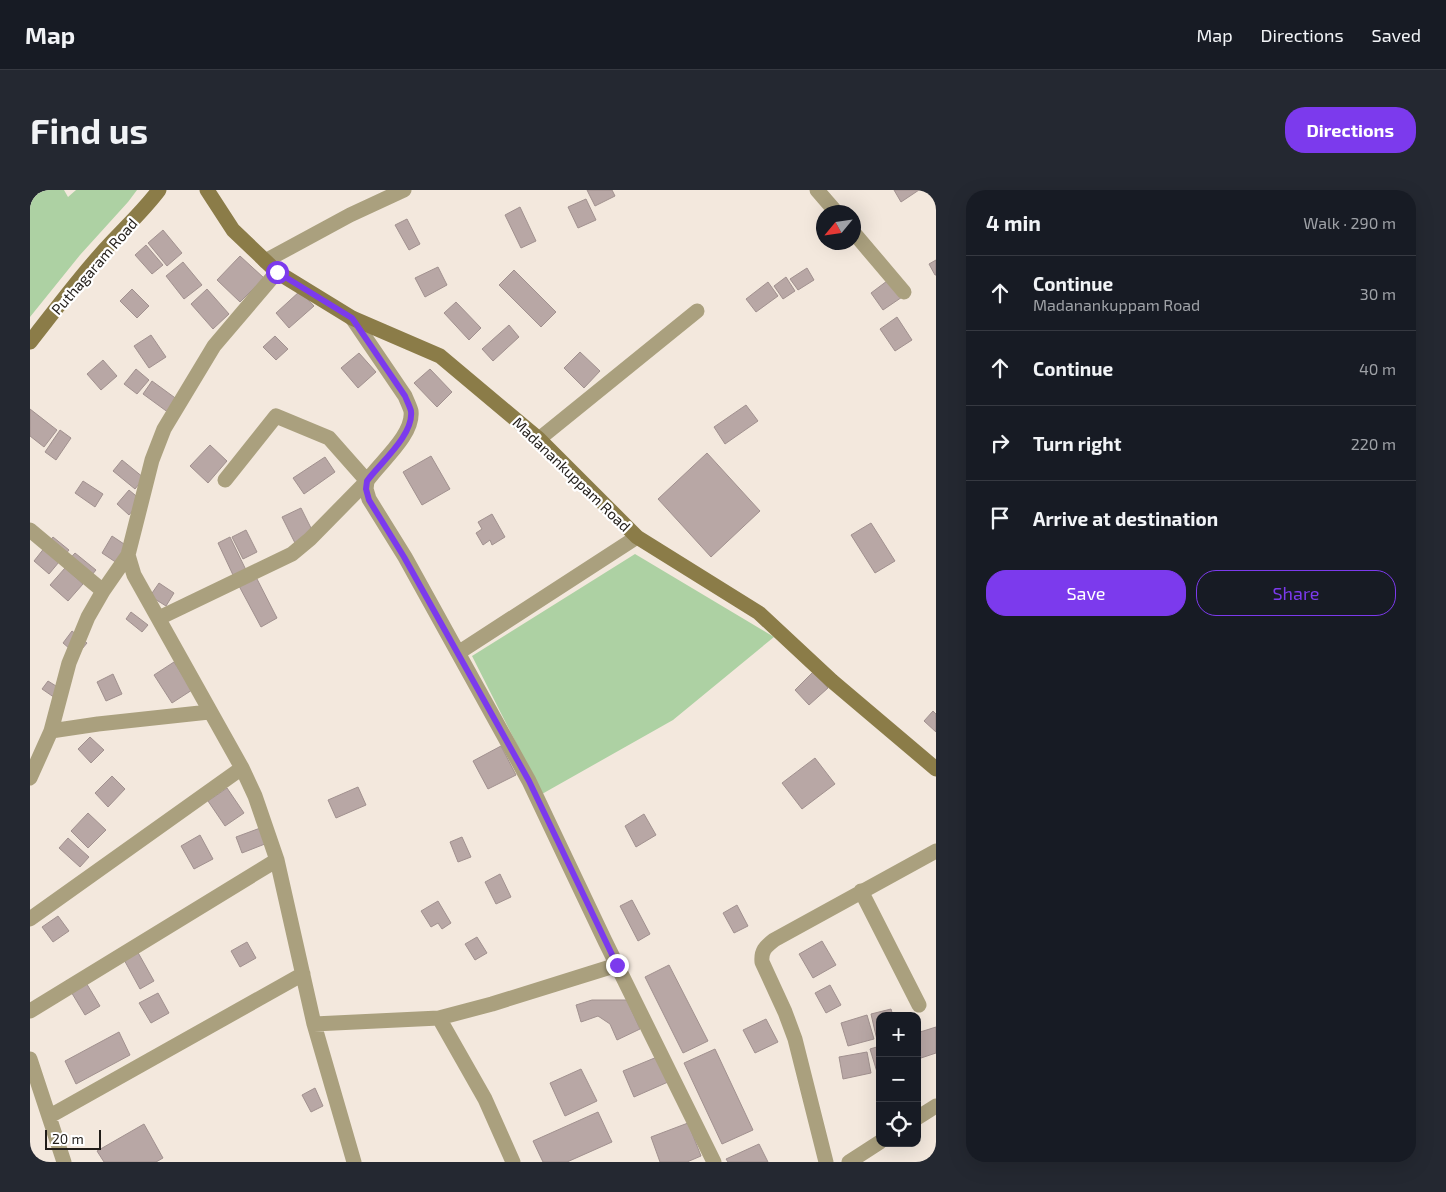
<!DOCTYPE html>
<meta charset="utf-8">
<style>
:root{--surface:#171b24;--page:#242831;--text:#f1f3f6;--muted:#9ea1a6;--line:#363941;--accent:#7c3aed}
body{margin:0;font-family:"Exo 2",sans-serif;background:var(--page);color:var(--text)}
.controls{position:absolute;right:15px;bottom:15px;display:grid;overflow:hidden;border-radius:10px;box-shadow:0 5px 20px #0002}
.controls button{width:45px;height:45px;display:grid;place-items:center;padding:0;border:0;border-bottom:1px solid var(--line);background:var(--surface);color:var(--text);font:25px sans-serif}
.compass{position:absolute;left:786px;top:15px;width:45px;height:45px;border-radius:50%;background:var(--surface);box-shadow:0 5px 20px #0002;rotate:241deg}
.scale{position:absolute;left:15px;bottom:12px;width:56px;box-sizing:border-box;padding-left:5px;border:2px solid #211d19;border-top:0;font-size:14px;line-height:18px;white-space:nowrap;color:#211d19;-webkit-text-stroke:4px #fff;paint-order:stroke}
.stop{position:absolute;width:15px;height:15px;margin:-11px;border:4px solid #7c3aed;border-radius:50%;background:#fff}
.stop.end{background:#7c3aed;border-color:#fff;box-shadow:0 1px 5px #0008}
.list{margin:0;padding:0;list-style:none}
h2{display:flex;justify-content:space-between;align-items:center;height:65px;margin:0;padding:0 20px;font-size:21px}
h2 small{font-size:16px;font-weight:400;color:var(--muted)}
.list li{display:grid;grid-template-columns:32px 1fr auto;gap:15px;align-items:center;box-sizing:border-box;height:75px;padding:0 20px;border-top:1px solid var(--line)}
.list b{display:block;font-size:19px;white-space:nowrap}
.list p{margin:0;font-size:16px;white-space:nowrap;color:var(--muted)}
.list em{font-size:16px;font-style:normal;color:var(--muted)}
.actions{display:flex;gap:10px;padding:15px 20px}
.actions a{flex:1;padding:11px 0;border:1px solid var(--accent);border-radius:20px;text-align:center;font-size:18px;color:var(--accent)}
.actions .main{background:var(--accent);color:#fff}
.icon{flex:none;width:28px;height:28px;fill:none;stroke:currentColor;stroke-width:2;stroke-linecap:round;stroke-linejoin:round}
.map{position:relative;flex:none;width:906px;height:972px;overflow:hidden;border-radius:20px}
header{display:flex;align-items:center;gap:30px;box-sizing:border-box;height:70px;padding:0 25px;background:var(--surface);border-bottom:1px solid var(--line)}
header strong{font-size:24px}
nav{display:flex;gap:28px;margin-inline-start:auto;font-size:18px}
.intro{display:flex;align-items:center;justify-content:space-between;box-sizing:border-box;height:120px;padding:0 30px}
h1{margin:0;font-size:35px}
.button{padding:12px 22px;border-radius:20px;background:var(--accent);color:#fff;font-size:18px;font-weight:700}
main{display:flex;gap:30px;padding:0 30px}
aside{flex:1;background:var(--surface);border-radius:20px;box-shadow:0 5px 20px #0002}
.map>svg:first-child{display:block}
</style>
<header>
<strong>Map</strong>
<nav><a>Map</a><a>Directions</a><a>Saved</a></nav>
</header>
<div class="intro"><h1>Find us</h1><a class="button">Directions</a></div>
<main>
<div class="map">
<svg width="906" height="972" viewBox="0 0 906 972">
<rect width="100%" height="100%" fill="#f3e8dd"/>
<!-- green -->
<path fill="#add1a3" d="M0 0H34L38 7 46 0H107L98 12 50 65 0 127Z
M605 364 744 447 643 530 512 604 442 466Z"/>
<!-- building -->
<path fill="#b8a7a5" stroke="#a1918f" d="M557 0H582L585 6 565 16Z
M864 0H889L871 12Z
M556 9 566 30 548 38 538 17Z
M490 17 506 51 491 58 475 25Z
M377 29 390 54 379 60 365 35Z
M133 40 152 63 137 76 118 53Z
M116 55 133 75 122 84 105 65Z
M210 66 234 88 210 112 187 90Z
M906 70V85H905L899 74Z
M153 72 172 95 154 109 136 86Z
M408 77 417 95 395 107 385 88Z
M777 78 784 90 768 100 760 89Z
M484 80 526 122 511 137 469 95Z
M865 85 878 103 853 120 841 103Z
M756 87 765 101 753 109 744 96Z
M738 92 748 106 726 122 716 109Z
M102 99 119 116 107 128 90 111Z
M177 99 199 124 183 139 161 114Z
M270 101 284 116 259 138 246 123Z
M426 112 451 138 439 150 414 123Z
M867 127 882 150 865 161 850 139Z
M479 135 489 147 463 171 452 159Z
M121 145 136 167 119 178 104 156Z
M245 146 258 159 246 170 233 157Z
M550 162 570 181 554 198 534 178Z
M329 163 346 182 328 198 311 178Z
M73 170 87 186 71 200 57 184Z
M106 179 119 190 107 204 94 194Z
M400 179 422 202 407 217 384 193Z
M122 191 148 210 139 223 113 204Z
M716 215 728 231 695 254 684 237Z
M0 219 27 240 14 257 0 246Z
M30 240 41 248 26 270 15 262Z
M180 255 197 271 178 293 160 276Z
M677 263 730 321 681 367 628 309Z
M401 266 420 299 392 315 373 282Z
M295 267 305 282 274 304 263 288Z
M92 270 114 288 105 299 83 281Z
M53 291 73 304 65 317 45 303Z
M99 300 111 310 99 325 87 314Z
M271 318 287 350 268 359 252 327Z
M462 324 475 347 462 355 460 350 453 355 446 343 452 339 448 332Z
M841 333 865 371 845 383 821 345Z
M216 340 227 362 213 369 202 347Z
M82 346 97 356 87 373 72 363Z
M23 347 39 360 19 384 4 371Z
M200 347 216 380 203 385 188 353Z
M45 363 66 380 56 392 35 374Z
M35 378 53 394 38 411 20 395Z
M226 387 247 428 231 437 209 396Z
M129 393 144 403 136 416 120 406Z
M101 422 118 435 112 442 96 429Z
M42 441 57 453 47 465 33 453Z
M144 472 162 500 142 513 124 485Z
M783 482 798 498 779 515 765 500Z
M83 484 92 504 76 511 67 492Z
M18 491 34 501 28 510 12 499Z
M903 521 906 524V542L894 531Z
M60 547 74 560 61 573 48 559Z
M471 556 486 585 458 599 443 571Z
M785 568 805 594 772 619 752 593Z
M82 586 95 599 78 617 65 603Z
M328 597 336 615 306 628 298 610Z
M197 598 214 623 195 636 178 611Z
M58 623 76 640 58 658 41 641Z
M614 624 626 645 606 657 595 636Z
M233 637 240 652 212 663 206 647Z
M170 645 183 669 164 679 151 656Z
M432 647 441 667 428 672 420 652Z
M38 648 59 667 50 677 29 658Z
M470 684 481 707 466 714 455 692Z
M602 710 620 744 608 751 590 716Z
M408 711 421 733 412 739 408 733 401 737 391 721Z
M707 715 718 736 704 743 693 723Z
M28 726 39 741 23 752 12 737Z
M447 747 457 763 445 770 435 754Z
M792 751 806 775 783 788 769 764Z
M217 752 226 768 210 777 201 761Z
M106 759 124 791 110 799 92 766Z
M639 775 678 851 653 863 615 787Z
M55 791 70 816 55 825 40 800Z
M800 795 811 815 796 823 785 803Z
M128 803 139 823 121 833 109 813Z
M562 810H597L610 839 587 850 580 834 568 826 551 832 546 815Z
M861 819 863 826H850V849L847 850 841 824Z
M837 825 844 849 818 856 811 833Z
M736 829 748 852 725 863 713 840Z
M906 837V863L888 869 887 843Z
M89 842 100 865 46 894 35 871Z
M850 856V881L847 882 840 859Z
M685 859 723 940 692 954 654 873Z
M837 862 841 883 813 889 809 867Z
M627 867 638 892 604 907 593 881Z
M551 879 567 911 535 926 520 893Z
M285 898 293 916 281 922 272 905Z
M568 922 582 952 537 972H513L503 951Z
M658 933 671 966 657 972H630L621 947Z
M114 934 133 968 126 972H74L67 961Z
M729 954 738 972H698L696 969Z"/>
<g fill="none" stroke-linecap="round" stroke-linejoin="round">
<!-- street -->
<path stroke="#aaa07e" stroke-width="15" d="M787 0 806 22
M824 43 874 102
M235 71 320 25 374 0
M247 82 184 156 134 239 122 270 98 365 104 385 212 578 225 606 247 670 284 834 324 972
M322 128 375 206C377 211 380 217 381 221 384 245 350 272 337 291L336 299 339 309 375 367 499 591 575 751 684 972
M509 249 667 121
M0 340 73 401
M129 428 262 364 280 349 337 291 299 248 246 226 195 290
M428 463 607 347
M21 541 68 534 179 522
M0 588 21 541 39 473 58 427 73 401 98 365
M831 701 889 815
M0 729 212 578
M0 821 247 670
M409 828 455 909 483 972
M284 834 409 828 462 814 587 775
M0 869 34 972
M20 926 273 784
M887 928 906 916
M796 972 765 849 755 822 732 772C731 761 735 757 744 750L906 661
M819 972 850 952"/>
<!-- secondary -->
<path stroke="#8b7c48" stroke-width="15" d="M177 0 203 40 247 82 322 128 410 166 509 249 607 347 729 423 802 491 906 579
M0 152C23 123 45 93 70 65 89 43 111 24 129 0"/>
</g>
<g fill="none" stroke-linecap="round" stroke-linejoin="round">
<!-- route -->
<path stroke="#7c3aed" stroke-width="6" d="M247 82 322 128 375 206C377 211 380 217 381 221 384 245 350 273 337 291L336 299 339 310 374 367 499 591 587 775"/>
</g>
<g text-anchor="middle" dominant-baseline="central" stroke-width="4.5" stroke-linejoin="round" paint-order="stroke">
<!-- street labels -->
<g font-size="15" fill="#211d19" stroke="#fff">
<text transform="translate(64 76) rotate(-49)">Puthagaram Road</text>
<text transform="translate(542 284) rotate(44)">Madanankuppam Road</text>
</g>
</g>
</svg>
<div class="controls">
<button>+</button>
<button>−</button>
<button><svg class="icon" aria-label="locate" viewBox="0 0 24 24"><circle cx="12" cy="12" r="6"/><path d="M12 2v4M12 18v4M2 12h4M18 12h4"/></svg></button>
</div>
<svg class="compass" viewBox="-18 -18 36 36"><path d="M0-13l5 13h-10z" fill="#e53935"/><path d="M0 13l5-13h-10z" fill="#9ea1a6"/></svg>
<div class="scale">20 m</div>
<div class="stop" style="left:247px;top:82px"></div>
<div class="stop end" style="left:587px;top:775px"></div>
</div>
<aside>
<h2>4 min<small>Walk · 290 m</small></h2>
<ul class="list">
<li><svg class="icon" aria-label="ahead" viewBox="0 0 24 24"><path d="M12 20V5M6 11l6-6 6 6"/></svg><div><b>Continue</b><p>Madanankuppam Road</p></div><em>30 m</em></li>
<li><svg class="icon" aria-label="ahead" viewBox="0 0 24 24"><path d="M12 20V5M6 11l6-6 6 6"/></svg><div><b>Continue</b></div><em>40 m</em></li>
<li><svg class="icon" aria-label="right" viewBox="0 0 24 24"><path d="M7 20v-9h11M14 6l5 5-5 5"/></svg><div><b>Turn right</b></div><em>220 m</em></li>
<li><svg class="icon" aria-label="arrive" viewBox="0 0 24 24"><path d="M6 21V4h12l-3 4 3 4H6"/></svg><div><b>Arrive at destination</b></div></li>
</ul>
<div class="actions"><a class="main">Save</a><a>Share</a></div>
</aside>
</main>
